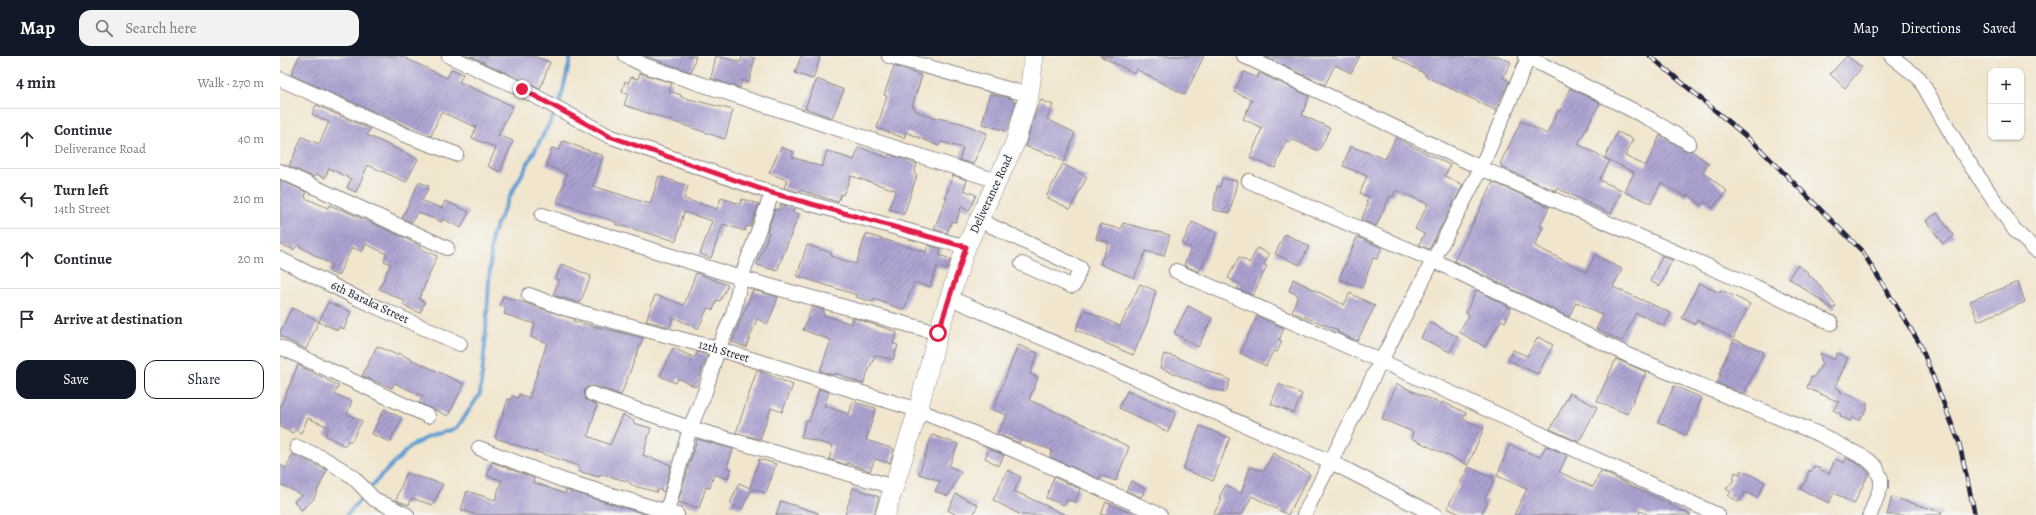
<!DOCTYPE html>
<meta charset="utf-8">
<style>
:root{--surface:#fff;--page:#f2f2f3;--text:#2b2b33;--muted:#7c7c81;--line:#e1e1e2;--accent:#111827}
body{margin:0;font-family:Alegreya,serif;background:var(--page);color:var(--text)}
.controls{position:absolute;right:12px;top:12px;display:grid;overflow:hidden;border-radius:8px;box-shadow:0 1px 3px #0004}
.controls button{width:36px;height:36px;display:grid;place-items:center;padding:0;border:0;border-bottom:1px solid var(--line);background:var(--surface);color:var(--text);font:20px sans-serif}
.stop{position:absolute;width:12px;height:12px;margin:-9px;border:3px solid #e11d48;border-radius:50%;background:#fff}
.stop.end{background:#e11d48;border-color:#fff;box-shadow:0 1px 4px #0008}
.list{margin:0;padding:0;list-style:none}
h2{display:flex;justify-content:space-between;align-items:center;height:52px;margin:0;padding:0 16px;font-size:17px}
h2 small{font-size:13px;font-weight:400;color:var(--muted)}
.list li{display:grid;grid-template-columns:26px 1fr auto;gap:12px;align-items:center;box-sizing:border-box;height:60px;padding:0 16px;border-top:1px solid var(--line)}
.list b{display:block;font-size:15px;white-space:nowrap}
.list p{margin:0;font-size:13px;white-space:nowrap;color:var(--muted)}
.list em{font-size:13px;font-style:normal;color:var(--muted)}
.actions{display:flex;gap:8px;padding:12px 16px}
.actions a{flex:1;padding:9px 0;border:1px solid var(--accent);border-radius:12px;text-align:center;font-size:14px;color:var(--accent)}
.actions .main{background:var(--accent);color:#fff}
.icon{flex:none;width:22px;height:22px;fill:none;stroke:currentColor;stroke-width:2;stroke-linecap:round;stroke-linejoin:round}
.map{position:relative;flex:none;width:1756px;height:459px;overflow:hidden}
header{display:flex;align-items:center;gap:24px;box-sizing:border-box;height:56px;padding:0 20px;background:var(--accent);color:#fff}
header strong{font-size:19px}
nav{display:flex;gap:22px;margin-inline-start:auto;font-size:14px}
.search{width:280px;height:36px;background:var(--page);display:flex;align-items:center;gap:10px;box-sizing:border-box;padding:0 14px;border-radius:12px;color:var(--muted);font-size:15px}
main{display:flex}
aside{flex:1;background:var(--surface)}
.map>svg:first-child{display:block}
</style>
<header>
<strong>Map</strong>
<div class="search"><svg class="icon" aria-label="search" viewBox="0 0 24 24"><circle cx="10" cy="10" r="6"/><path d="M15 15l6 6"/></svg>Search here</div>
<nav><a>Map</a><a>Directions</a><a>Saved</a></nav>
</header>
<main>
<aside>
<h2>4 min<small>Walk · 270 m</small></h2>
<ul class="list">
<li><svg class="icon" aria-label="ahead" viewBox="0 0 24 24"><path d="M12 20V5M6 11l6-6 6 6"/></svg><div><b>Continue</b><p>Deliverance Road</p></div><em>40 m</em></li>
<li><svg class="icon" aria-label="left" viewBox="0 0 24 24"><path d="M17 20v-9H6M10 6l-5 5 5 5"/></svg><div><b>Turn left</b><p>14th Street</p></div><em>210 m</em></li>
<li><svg class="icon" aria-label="ahead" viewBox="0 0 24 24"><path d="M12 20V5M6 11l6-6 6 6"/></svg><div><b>Continue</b></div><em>20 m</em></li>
<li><svg class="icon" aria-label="arrive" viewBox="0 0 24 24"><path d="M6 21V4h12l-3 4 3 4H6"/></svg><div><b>Arrive at destination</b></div></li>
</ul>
<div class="actions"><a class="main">Save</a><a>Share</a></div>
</aside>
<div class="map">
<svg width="1756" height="459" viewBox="0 0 1756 459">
<defs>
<pattern id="building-hatch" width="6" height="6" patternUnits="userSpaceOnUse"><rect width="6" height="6" fill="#aca2d1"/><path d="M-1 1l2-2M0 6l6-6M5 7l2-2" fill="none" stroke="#8c84ab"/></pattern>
</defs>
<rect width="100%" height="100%" fill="#f6f6f2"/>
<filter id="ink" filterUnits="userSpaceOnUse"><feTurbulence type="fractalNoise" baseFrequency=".025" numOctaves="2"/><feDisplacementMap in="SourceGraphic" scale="8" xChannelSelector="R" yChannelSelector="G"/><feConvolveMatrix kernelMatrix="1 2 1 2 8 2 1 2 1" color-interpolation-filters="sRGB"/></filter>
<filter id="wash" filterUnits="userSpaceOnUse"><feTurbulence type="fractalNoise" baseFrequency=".012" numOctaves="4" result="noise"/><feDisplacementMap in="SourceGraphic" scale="16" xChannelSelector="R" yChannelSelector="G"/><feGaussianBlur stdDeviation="0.9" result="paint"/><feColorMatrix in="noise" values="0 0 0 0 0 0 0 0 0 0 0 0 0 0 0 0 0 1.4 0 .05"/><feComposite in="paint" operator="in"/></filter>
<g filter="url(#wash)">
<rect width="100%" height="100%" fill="#f1e5cd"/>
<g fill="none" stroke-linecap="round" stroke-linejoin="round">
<!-- stream -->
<path stroke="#619fd2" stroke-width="4" d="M67 459 98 423 130 391 147 381 177 372 200 338 205 289 212 179 230 140 279 50 291 0"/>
</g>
<g id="blocks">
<!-- building -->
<path fill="url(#building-hatch)" d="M19 0H121L167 22 172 13 183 18 179 26 233 50 218 79 233 85 220 116 208 110 216 92 192 82 196 71 161 56 151 80 128 71 11 19Z
M190 0H253L270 6 260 33Z
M365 0H416L411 16Z
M436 0 461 6 462 0 475 2 469 26 462 24 460 32 431 22Z
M521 0H533L540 2 533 23 515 17Z
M820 0H924L905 39 856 13 854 17Z
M1080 0 1071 17 1055 9 1045 29 985 1Z
M1112 0H1218L1231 6 1223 22 1229 25 1215 54 1145 20 1146 18Z
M1567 0 1582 11 1565 32 1550 18Z
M614 10 642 20 632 50 635 51 634 54 656 63 657 62 681 67 707 77 693 108 679 104 683 92 661 86 659 90 626 76 624 82 597 72 607 40 604 39Z
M964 16 978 22 979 17 1029 40 1022 59 1050 72 1039 95 1011 83 1010 86 1006 85 995 112 970 102 982 72 963 63 972 44 954 36Z
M360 17 392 27 389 35 401 39V41L453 54 445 83 344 49 348 38 342 36 345 25 348 27 351 21 358 23Z
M537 23 564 34 552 62 525 52Z
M1290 32 1320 47 1298 88 1330 105 1319 124 1342 134 1331 158 1277 132 1276 135 1221 111 1222 109 1220 108 1241 65 1267 78 1278 54 1280 55Z
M710 38 732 43V45L736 46 727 75 702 68Z
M761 44 773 49 767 63 795 77 784 106 771 99 745 90 757 52Z
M36 49 90 73 87 79 138 103 126 126 88 109 76 136 67 132 71 123 49 112 45 122 36 118 34 121 9 110 22 81 39 88 49 66 32 58Z
M1337 76 1353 83 1345 100 1366 110 1380 79 1405 94 1412 95 1429 108 1423 116 1447 135 1433 152 1424 145 1421 149 1408 138 1406 141 1381 127 1371 147 1345 136 1354 116 1325 102Z
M1116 82 1170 109 1165 120 1183 129 1149 193 1139 189 1144 178 1135 173 1148 148 1116 134 1113 141 1110 140 1096 170 1081 164 1088 148 1086 147 1089 141 1080 137 1087 120 1063 110 1070 90 1105 103Z
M283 85 323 100 313 130 370 148 379 120 408 130 404 143 437 153 441 142 460 148 462 143 479 148 470 171 466 170 465 175 443 168 431 202 420 198 432 165 404 156 396 185 335 168 336 166 277 146 287 118 266 109 272 92 279 94Z
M501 91 514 96 512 101 542 111 547 95 574 104 579 91 608 102 609 98 637 108 634 118 637 119 624 158 609 153 616 134 571 120 563 139 561 138 558 146 520 134 519 136 504 132 507 124 489 117Z
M783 108 807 121 790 153 766 141Z
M673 119 687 124 684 134 696 139 689 155 681 151 676 166 672 165 667 177 654 173 667 141H665Z
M942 122 957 125 950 157 933 154 937 130 940 131Z
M0 124 26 136 25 142 48 152 49 149 65 155 125 182 140 190 139 192 157 200 139 243 145 246 140 257 123 249 125 245 99 233 111 208 104 205 107 198 86 188 82 196 72 191 58 220 49 216 52 209 17 189 14 194 0 188Z
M139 126 149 130 142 145 162 152 165 145 189 156 181 172 163 163 162 166 137 156 132 166 122 162Z
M1213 126 1269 151 1260 170 1263 171 1255 190 1307 216 1315 199 1342 213 1333 231 1391 257 1384 270 1356 257 1342 285 1316 273 1323 259 1296 246 1289 261 1174 205Z
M501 148 514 152 513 156 519 158 497 215 477 209 489 177 487 176 495 153 499 154Z
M1657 157 1674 180 1663 188 1646 165Z
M912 166 937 177 919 216 904 209 911 192 902 188Z
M843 167 890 179 884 200 866 195 854 222 820 208 829 186 816 183 820 168 841 173Z
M586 178 646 196 648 189 661 193 659 199 671 203 667 214 657 210 650 231 634 226 624 254 594 243 593 246 576 241 577 239 517 220 527 189 552 197 551 200 576 208Z
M1005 178 1029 190 1020 209 995 198Z
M1077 181 1102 192 1097 203 1093 202 1082 232 1059 223Z
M977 192 989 198 984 209 987 210 973 239 957 233 960 228 948 222 959 201 970 207Z
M1382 200 1392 204 1380 230 1370 225Z
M282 208 311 220 300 247 273 239 279 224 275 223Z
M1517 209 1529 217 1528 219 1536 225 1556 250 1553 253 1509 222Z
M416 217 448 229 440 245 437 244 433 254 428 251 418 273 393 261 390 271 366 265 375 239 404 249Z
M1013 223 1064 249 1070 237 1095 250 1077 285 1057 276 1058 274 1012 256 1018 239 1009 235Z
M1738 226 1745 246 1698 265 1690 245Z
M1419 227 1440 237 1441 234 1470 248 1453 282 1417 264 1415 268 1402 262Z
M860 228 876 235 867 267 853 299 796 274 805 254 840 270Z
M473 234 498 241 488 268 477 263 466 291 452 286Z
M1196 234 1231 252 1225 266 1221 264 1205 291 1179 276 1189 259 1186 257Z
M223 240 294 263 293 265 363 282 341 339 314 330 307 331 304 335 306 344 317 349 308 380 330 389 343 359 354 365 353 367 371 372 363 399 391 409 384 436 378 433 377 436 354 430 347 425 320 418 319 421 298 415 299 410 215 382 228 343 231 344 232 340 238 342 239 338 249 342 267 287 251 281 255 268 224 258 226 252 220 250Z
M48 246 71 256 64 273 59 271 58 274 39 266Z
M908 250 932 262 918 291 894 277Z
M532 251 544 254 543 259 572 268 574 262 617 276 613 288 618 289 613 304 595 299 583 328 555 317 554 319 540 315 551 284 523 274Z
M12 252 39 265 26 293 0 280V276Z
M977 260 1004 272 999 284 1002 285 997 296 993 295 986 310 960 297Z
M1149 266 1178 281 1170 296 1141 282Z
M1258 281 1273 289 1258 318 1228 304 1233 294 1247 300Z
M1454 283 1484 296 1464 338 1437 327 1441 319 1439 318Z
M738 289 758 297 750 318 758 322 749 344 801 367 849 391 836 425 821 419 819 423 770 401 772 394 741 384 739 387 717 378 727 359 713 354Z
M97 290 117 299 118 297 184 328 168 360 139 347 143 340 114 327 112 332 82 320Z
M393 292 415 302 417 296 427 299 416 331 398 322 396 327 380 320Z
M1540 297 1554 304 1557 297 1568 302 1555 331 1561 334 1560 336 1587 346V354L1579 364 1573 361 1571 365 1560 360 1561 358 1553 354 1559 346 1527 332 1531 321 1533 322 1542 308Z
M884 298 896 301 950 324 946 336 930 332 880 312Z
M1336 303 1366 316 1347 358 1317 345Z
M18 309 59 330 54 338 72 345 67 358 82 365 71 386 68 384 65 390 45 379 49 371 28 362 21 377 15 374 13 377 0 371V352Z
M477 314 513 329 502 356 491 352 480 383 456 377Z
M999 328 1022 338 1014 357 991 348Z
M1117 328 1161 348 1162 346 1176 352 1186 357 1183 363 1204 372 1188 409 1131 382 1133 376 1102 363Z
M1394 330 1422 342 1406 379 1378 366Z
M539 333 549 336 544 350 569 358 573 346 596 352 586 384 614 393 610 407 595 403 590 415 567 407V409L549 403 553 390 521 381 526 364 529 365Z
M847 335 896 356 888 376 839 352Z
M1290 337 1317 351 1299 386 1270 373Z
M104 353 122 362 110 386 92 378Z
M920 370 950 382 933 425 903 413Z
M652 379 678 388 669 410 681 416 668 440 655 435 660 425 639 418Z
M417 383 453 393 447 411 451 412 448 423 434 418 430 432 426 431 419 452 398 446Z
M1229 389 1260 401 1266 390 1287 399 1279 416 1313 431 1321 415 1411 459H1369L1360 455 1359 459H1234L1247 433 1217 420Z
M709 393 724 399 719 410 705 402Z
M993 397 1030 418 1008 459 972 440 962 459H933L942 443 939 441 946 429 961 438 970 411 984 415Z
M13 398 47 414 33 444 21 454 14 445 22 439 0 428V409L6 412Z
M1566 402 1582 410 1589 417 1574 448 1554 437 1549 447 1520 433 1526 425 1529 414 1531 416 1534 410 1549 418 1555 403 1564 407Z
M479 403 496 408 486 437 472 433 462 453 450 448 459 427 470 432Z
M212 406 254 422 253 426 285 438 286 434 368 459H197L181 454 187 435 215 444 222 424 207 420Z
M1189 411 1214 423 1204 444 1208 446 1201 459H1182L1167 452Z
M728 414 741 421 734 435 786 459H741L713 444Z
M1461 414 1485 426 1477 442 1465 436 1459 446 1448 440 1451 436 1446 433 1453 425 1455 416 1459 418Z
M126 417 163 428 153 449 131 442 129 449 116 444Z
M774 421 800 433 795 446 787 444 784 449 766 442Z
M851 425 866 433 861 441 846 435Z
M573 432 599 441 594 459H565Z
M676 438 698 449 693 459H677L668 454Z
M1612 441 1662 456 1661 459H1607Z
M501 445 538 457V459H496Z
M826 446 855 459H821Z"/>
</g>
</g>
<g filter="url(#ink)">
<use href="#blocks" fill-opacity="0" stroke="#8a8484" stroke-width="1"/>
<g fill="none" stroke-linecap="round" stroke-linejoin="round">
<defs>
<path id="street" d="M169 0 242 33 329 80 492 137 686 191
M346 0 366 10 717 125
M609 0 749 39
M964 0 1201 112 1476 231 1551 267
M1245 0 1370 63 1409 87
M1611 0 1639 22 1683 98 1736 176 1756 194
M0 23 125 79 176 98
M0 115 167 192
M969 125 1153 204 1352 301 1541 379 1587 403 1596 411 1601 423V430L1590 459
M262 159 461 222 658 277
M699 164 800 212 794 229 791 230 742 208
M0 203 79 243 180 288
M896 215 1101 305 1438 459
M249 239 284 252 438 293 638 354 736 395 880 459
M670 242 1051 406 1155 459
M0 291 148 360
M312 338 410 372 614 431
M17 391 43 402 58 411 72 420 94 443 127 459
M199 392 285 425 397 459
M386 459 410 372 425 336 438 293 453 258 461 222 492 137
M1024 459 1101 305 1201 112 1249 0"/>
<path id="secondary" d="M605 459 638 354 658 277 686 191 735 87 749 39 754 0"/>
</defs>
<!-- street casing -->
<use href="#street" stroke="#8a8484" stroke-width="16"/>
<!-- secondary casing -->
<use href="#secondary" stroke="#8a8484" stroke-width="20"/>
<!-- street -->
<use href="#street" stroke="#fff" stroke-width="14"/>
<!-- secondary -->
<use href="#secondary" stroke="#fff" stroke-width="19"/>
<defs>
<path id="rail" d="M1370 0 1475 88 1582 195 1640 288 1679 386 1695 459"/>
</defs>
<!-- rail casing -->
<use href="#rail" stroke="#22223b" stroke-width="4.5"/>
<!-- rail -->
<use href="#rail" stroke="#f6f6f2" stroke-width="3" stroke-dasharray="9" stroke-linecap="butt"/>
</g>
</g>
<g fill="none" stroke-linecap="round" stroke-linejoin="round" filter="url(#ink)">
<!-- route -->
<path stroke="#e11d48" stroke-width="5" d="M242 33 329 80 492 137 686 191 658 277"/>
</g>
<g text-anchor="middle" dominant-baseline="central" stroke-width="3" stroke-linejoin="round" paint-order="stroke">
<!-- street labels -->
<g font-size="12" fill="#22223b" stroke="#f6f6f2">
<text transform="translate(711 138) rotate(-65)">Deliverance Road</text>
<text transform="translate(90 246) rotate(25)">6th Baraka Street</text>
<text transform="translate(444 295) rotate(16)">12th Street</text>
</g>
</g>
</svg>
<div class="controls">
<button>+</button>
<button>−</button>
</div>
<div class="stop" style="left:658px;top:277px"></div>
<div class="stop end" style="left:242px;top:33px"></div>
</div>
</main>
